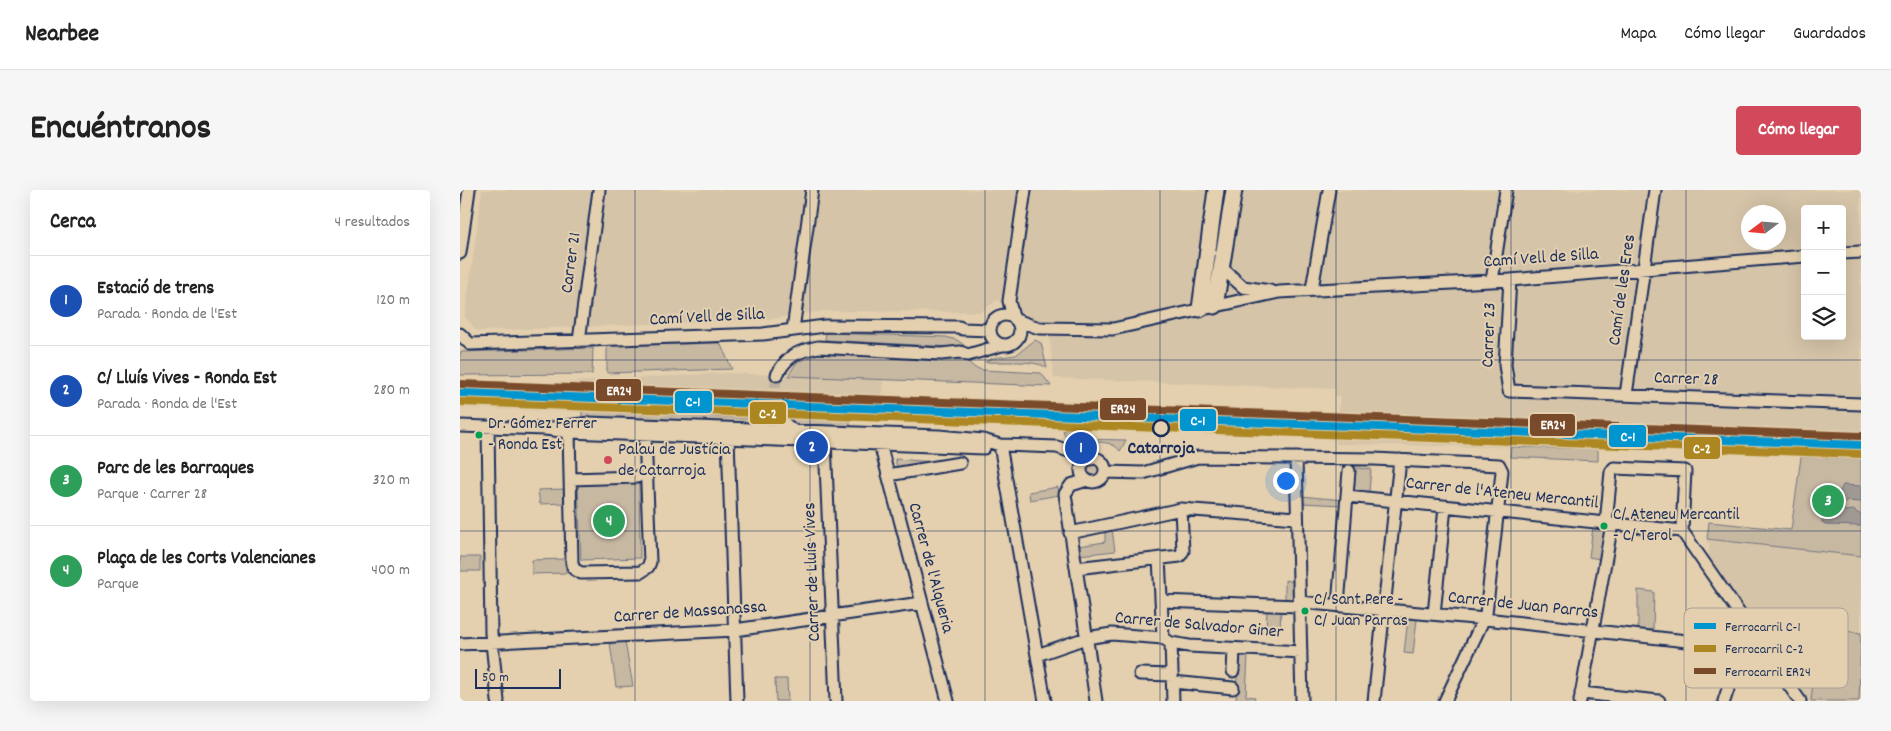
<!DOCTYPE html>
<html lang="es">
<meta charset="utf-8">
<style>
:root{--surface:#fff;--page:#f6f6f6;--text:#222;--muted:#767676;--line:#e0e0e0;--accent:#d1495b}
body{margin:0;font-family:Dekko,sans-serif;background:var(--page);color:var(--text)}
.controls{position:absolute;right:15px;top:15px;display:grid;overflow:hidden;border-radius:5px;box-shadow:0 5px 20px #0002}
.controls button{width:45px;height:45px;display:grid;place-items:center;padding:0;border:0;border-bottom:1px solid var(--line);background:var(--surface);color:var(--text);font:25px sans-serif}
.compass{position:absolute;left:1281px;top:15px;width:45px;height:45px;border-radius:50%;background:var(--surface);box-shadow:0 5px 20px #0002;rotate:254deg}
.scale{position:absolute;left:15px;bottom:12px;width:86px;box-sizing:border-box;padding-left:5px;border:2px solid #1b2f5e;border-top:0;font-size:14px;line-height:18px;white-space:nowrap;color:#1b2f5e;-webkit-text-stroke:4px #e4d0ae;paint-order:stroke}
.you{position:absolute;left:825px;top:290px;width:18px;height:18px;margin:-12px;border:4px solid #fff;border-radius:50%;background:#1a73e8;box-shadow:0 0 0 8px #1a73e833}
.badge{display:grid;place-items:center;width:32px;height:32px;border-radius:50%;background:var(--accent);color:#fff;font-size:16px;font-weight:700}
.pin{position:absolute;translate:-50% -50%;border:2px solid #fff;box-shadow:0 1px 5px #0006}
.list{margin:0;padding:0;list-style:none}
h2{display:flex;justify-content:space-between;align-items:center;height:65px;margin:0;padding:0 20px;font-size:21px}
h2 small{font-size:16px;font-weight:400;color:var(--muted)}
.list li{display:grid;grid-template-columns:32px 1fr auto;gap:15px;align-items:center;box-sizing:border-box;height:90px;padding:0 20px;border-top:1px solid var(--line)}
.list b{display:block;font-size:19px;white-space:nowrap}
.list p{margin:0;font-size:16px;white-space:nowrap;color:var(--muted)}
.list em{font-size:16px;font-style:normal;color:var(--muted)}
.icon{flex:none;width:28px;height:28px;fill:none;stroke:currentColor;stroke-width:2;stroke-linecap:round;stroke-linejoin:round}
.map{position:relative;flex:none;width:1401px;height:511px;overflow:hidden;border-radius:5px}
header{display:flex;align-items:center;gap:30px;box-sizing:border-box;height:70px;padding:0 25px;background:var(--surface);border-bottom:1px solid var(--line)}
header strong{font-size:24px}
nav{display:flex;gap:28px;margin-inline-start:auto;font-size:18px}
.intro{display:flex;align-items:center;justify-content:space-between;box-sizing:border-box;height:120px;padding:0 30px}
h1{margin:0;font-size:35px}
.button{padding:12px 22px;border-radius:5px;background:var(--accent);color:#fff;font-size:18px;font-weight:700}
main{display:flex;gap:30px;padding:0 30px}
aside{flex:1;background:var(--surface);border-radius:5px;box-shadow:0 5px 20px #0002}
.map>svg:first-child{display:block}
</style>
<header>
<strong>Nearbee</strong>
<nav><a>Mapa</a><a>Cómo llegar</a><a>Guardados</a></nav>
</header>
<div class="intro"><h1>Encuéntranos</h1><a class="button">Cómo llegar</a></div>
<main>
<aside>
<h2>Cerca<small>4 resultados</small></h2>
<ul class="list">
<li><span class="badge" style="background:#1a4fb4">1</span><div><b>Estació de trens</b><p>Parada · Ronda de l'Est</p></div><em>120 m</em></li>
<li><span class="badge" style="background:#1a4fb4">2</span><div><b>C/ Lluís Vives - Ronda Est</b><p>Parada · Ronda de l'Est</p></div><em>280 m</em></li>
<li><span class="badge" style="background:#2e9e5b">3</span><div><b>Parc de les Barraques</b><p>Parque · Carrer 28</p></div><em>320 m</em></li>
<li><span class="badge" style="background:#2e9e5b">4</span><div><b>Plaça de les Corts Valencianes</b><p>Parque</p></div><em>400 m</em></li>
</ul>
</aside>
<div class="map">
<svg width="1401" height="511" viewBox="0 0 1401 511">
<rect width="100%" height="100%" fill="#e4d0ae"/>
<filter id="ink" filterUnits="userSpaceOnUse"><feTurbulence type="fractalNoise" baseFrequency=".02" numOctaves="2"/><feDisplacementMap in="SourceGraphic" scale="10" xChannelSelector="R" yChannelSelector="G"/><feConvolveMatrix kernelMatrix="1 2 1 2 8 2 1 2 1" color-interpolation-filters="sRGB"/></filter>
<g filter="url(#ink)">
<!-- built -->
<path fill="#d5c4a8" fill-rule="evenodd" d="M22 0H1401V241L1306 239 1307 244 1401 248V269L1138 259 876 254 880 206H875V199L594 188 590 148 537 110 521 122 363 121 308 129 17 141 5 127ZM1345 19H1382V146H1345ZM1288 22H1318V52H1288Z
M263 183 423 188 422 233 0 218V195L109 192Z
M1247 349 1401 366V511H1349L1248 366 1250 353H1247Z"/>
<!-- green -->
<path fill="#c7b8a2" stroke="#717480" d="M366 143 486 147 497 150 504 155 494 157 365 150Z
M575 150 581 153 587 178C575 169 541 173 525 172L533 168 556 165Z
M260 153 272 179 147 183V156Z
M133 158 132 184 0 185V162Z
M359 164 477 170 505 169 515 178 523 180 581 183 591 196 328 186 337 172Z
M122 221 303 229 290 236 122 230Z
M325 229 390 231V240L336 238Z
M603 240H620V249L666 250 660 261C651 249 635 253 621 252 615 251 610 248 605 246Z
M1051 257 1138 259V271L1050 267Z
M1341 267 1401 269V366L1247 349 1249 332 1331 340Z
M435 269 475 272 437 278Z
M626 281a8 8 0 1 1 16 0a8 8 0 1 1-16 0Z
M895 278 911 279 909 302 892 300Z
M179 291 180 368 121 370 118 292Z
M598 297 599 305 570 310 569 302Z
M104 299 105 313 80 314 78 300Z
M841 306 883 310 882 315 841 313Z
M1133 337 1145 339 1139 369 1129 367Z
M652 339 655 361 619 365 618 356 645 352V340Z
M0 367H20V381H0Z
M106 369V383L72 384V370Z
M825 390 834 392 835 410H825Z
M1178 400 1194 402 1193 440 1178 439Z
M807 420H821L820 439H806Z
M948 428 957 429 953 464 944 463Z
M1359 438 1401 443 1399 511H1351Z
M165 452 173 496 156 497 150 453Z
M778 464H788L786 506 795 507 794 511H776Z
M315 489H327L328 511H316Z"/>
<!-- water -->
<path fill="#a09993" stroke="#6b6f7e" d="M1383 295 1401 296V312L1387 311 1383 316 1385 321 1393 320 1401 325V336L1365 335 1362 332 1364 316 1379 303Z"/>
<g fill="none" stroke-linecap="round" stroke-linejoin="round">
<!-- street-tunnel -->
<path stroke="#bcb09e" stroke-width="11" stroke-dasharray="11 5.5" stroke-linecap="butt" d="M307 229 312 217 317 185"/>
<defs>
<path id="street" d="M0 63 9 0
M1382 63 1401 62
M761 77 783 97 810 101
M1050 90 1045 175 1049 201 1401 214
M1032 91 1046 0
M852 99 869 0
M530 140a15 15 0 1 1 30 0a15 15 0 1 1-30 0Z
M553 127 549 111 565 0
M556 130 579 138 653 139 819 102 1050 90 1345 66
M333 140 352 0
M0 144 10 154 303 144 365 136 499 137 503 139 530 140
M119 151 139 0
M317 185C326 166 338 161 358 157L481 164 500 162 508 165 542 155
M1166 205 1195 0
M319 229 334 241
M0 236 85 239 109 242 524 258
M28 237 31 443 38 511
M85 239 129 233 479 246 523 250 540 255 597 257 631 269
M109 242 112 373 114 379 121 383 181 382 188 377 190 372 185 245
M268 248 277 511
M365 251 376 511
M420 254 488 511
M540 255 585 511
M836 268 842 511
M621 280a12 12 0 1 1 24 0a12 12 0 1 1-24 0Z
M645 282 683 283 738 267 914 269 1039 275 1042 281 1041 291 1026 424 985 511
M428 285 500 273
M110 289 177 287
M627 290 611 295 605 304 636 511
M887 306 1222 341
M1146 333 1151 282 1154 278 1225 281 1222 341 1340 511
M610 343 721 319 836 328
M699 368 703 448
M616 378 720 366 723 361 721 319
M701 411 839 416
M839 412 1025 429 1282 457
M878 415 889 281
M974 424 985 317
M711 453 713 511
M0 454 275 440 461 413
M577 465 626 448 652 444 703 448 711 453 729 456 841 462
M773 481 774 460
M680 484 712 485
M713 492 773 498
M1121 503 1199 511
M914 511 940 270
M1120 511 1152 334
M1264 511 1282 457 1296 448"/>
<path id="secondary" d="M755 116 774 0
M740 119 756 0"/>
</defs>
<!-- street casing -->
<use href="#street" stroke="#1b2f5e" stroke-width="15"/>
<!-- secondary casing -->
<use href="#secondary" stroke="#1b2f5e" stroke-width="19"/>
<!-- street -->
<use href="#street" stroke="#e4d0ae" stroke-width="11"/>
<!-- secondary -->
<use href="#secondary" stroke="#e4d0ae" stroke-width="15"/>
<defs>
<path id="rail" d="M1309 251 1389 260"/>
</defs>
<!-- rail casing -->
<use href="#rail" stroke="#1b2f5e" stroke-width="5"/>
<!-- rail -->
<use href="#rail" stroke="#e4d0ae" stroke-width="3" stroke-dasharray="9" stroke-linecap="butt"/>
<defs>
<path id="rail-1" d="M0 203 1401 255"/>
<path id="rail-2" d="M0 212 1401 264"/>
<path id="rail-3" d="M0 194 1401 246"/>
</defs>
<!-- rail-1 casing -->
<use href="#rail-1" stroke="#e4d0ae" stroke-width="11"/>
<!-- rail-2 casing -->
<use href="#rail-2" stroke="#e4d0ae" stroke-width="11"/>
<!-- rail-3 casing -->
<use href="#rail-3" stroke="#e4d0ae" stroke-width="11"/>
<!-- rail-1 -->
<use href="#rail-1" stroke="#0195cf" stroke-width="8"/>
<!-- rail-2 -->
<use href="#rail-2" stroke="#ac8721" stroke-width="8"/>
<!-- rail-3 -->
<use href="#rail-3" stroke="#7a4b2a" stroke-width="8"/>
</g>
</g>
<!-- grid -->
<path fill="none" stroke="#1b2f5e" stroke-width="1" stroke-opacity="0.55" d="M175 0V511M350 0V511M525 0V511M700 0V511M876 0V511M1051 0V511M1226 0V511M0 170H1401M0 341H1401"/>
<!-- markers -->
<circle fill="#e4d0ae" stroke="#1b2f5e" stroke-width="2.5" cx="701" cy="238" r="8"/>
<g fill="#01a052" stroke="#e4d0ae" stroke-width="2">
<circle cx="19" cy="245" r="4.5"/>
<circle cx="1144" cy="336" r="4.5"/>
<circle cx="845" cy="421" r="4.5"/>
</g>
<circle fill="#d1495b" stroke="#e4d0ae" stroke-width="2" cx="148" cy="270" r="5"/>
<g text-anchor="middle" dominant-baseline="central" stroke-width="4" stroke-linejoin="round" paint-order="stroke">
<!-- bus labels -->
<g font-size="17" fill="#1b2f5e" stroke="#e4d0ae" text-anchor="start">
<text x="28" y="235">Dr. Gómez Ferrer<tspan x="28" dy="21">- Ronda Est</tspan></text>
<text x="1153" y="326">C/ Ateneu Mercantil<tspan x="1153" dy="21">- C/ Terol</tspan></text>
<text x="854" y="411">C/ Sant Pere -<tspan x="854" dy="21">C/ Juan Parras</tspan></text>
</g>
<!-- street labels -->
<g font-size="18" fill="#1b2f5e" stroke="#e4d0ae">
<text transform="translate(1081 69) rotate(-4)">Camí Vell de Silla</text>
<text transform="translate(112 73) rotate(-82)">Carrer 21</text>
<text transform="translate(1163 100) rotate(-82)">Camí de les Eres</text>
<text transform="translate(247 128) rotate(-3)">Camí Vell de Silla</text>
<text transform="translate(1030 145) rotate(-88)">Carrer 23</text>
<text transform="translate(1226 190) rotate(2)">Carrer 28</text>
<text transform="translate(1042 304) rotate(6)">Carrer de l'Ateneu Mercantil</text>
<text transform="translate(470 378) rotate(75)">Carrer de l'Alqueria</text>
<text transform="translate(353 382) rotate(-92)">Carrer de Lluís Vives</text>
<text transform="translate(1063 416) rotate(6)">Carrer de Juan Parras</text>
<text transform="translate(230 423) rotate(-4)">Carrer de Massanassa</text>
<text transform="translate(739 436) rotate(5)">Carrer de Salvador Giner</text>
</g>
<!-- stop labels -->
<g font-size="18" font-weight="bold" fill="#1b2f5e" stroke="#e4d0ae">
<text x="701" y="259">Catarroja</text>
</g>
<!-- poi labels -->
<g font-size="18" fill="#1b2f5e" stroke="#e4d0ae" text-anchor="start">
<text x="158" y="260">Palau de Justícia<tspan x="158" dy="21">de Catarroja</tspan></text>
</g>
</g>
<!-- legend -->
<rect x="1224" y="418" width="164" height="80" rx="8" fill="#e4d0ae" stroke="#a8a096" stroke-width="1"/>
<rect x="1234" y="433" width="22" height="6" fill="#0195cf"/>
<rect x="1234" y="455" width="22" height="7" fill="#ac8721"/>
<rect x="1234" y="478" width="22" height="6" fill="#7a4b2a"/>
<g font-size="14" fill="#1b2f5e">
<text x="1265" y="441">Ferrocarril C-1</text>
<text x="1265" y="463">Ferrocarril C-2</text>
<text x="1265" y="486">Ferrocarril ER24</text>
</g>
<g stroke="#e4d0ae" stroke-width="2">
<rect x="135" y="188" width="47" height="24" rx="5" fill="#7a4b2a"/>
<rect x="214" y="200" width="39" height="24" rx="5" fill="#0195cf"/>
<rect x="639" y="207" width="48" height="24" rx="5" fill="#7a4b2a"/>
<rect x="289" y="211" width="38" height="24" rx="5" fill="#ac8721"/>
<rect x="719" y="218" width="38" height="24" rx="5" fill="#0195cf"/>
<rect x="1069" y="223" width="47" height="24" rx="5" fill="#7a4b2a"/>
<rect x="1148" y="234" width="39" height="24" rx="5" fill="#0195cf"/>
<rect x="1223" y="246" width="38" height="24" rx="5" fill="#ac8721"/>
</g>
<g font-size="14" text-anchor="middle" font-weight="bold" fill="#fff">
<text x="159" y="205">ER24</text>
<text x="233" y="216">C-1</text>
<text x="663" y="223">ER24</text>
<text x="308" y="228">C-2</text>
<text x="738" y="235">C-1</text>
<text x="1093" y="239">ER24</text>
<text x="1168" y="251">C-1</text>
<text x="1242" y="263">C-2</text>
</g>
</svg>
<div class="controls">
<button>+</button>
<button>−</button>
<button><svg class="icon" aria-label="layers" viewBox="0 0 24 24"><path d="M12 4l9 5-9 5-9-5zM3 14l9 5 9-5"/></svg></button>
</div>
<svg class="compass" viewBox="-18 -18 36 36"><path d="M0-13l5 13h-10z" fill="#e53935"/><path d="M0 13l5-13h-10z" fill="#767676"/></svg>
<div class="scale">50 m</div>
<div class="you"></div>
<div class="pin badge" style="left:621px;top:258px;background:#1a4fb4">1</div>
<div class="pin badge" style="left:352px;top:257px;background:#1a4fb4">2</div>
<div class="pin badge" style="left:1368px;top:311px;background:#2e9e5b">3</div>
<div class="pin badge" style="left:149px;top:331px;background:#2e9e5b">4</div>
</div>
</main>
